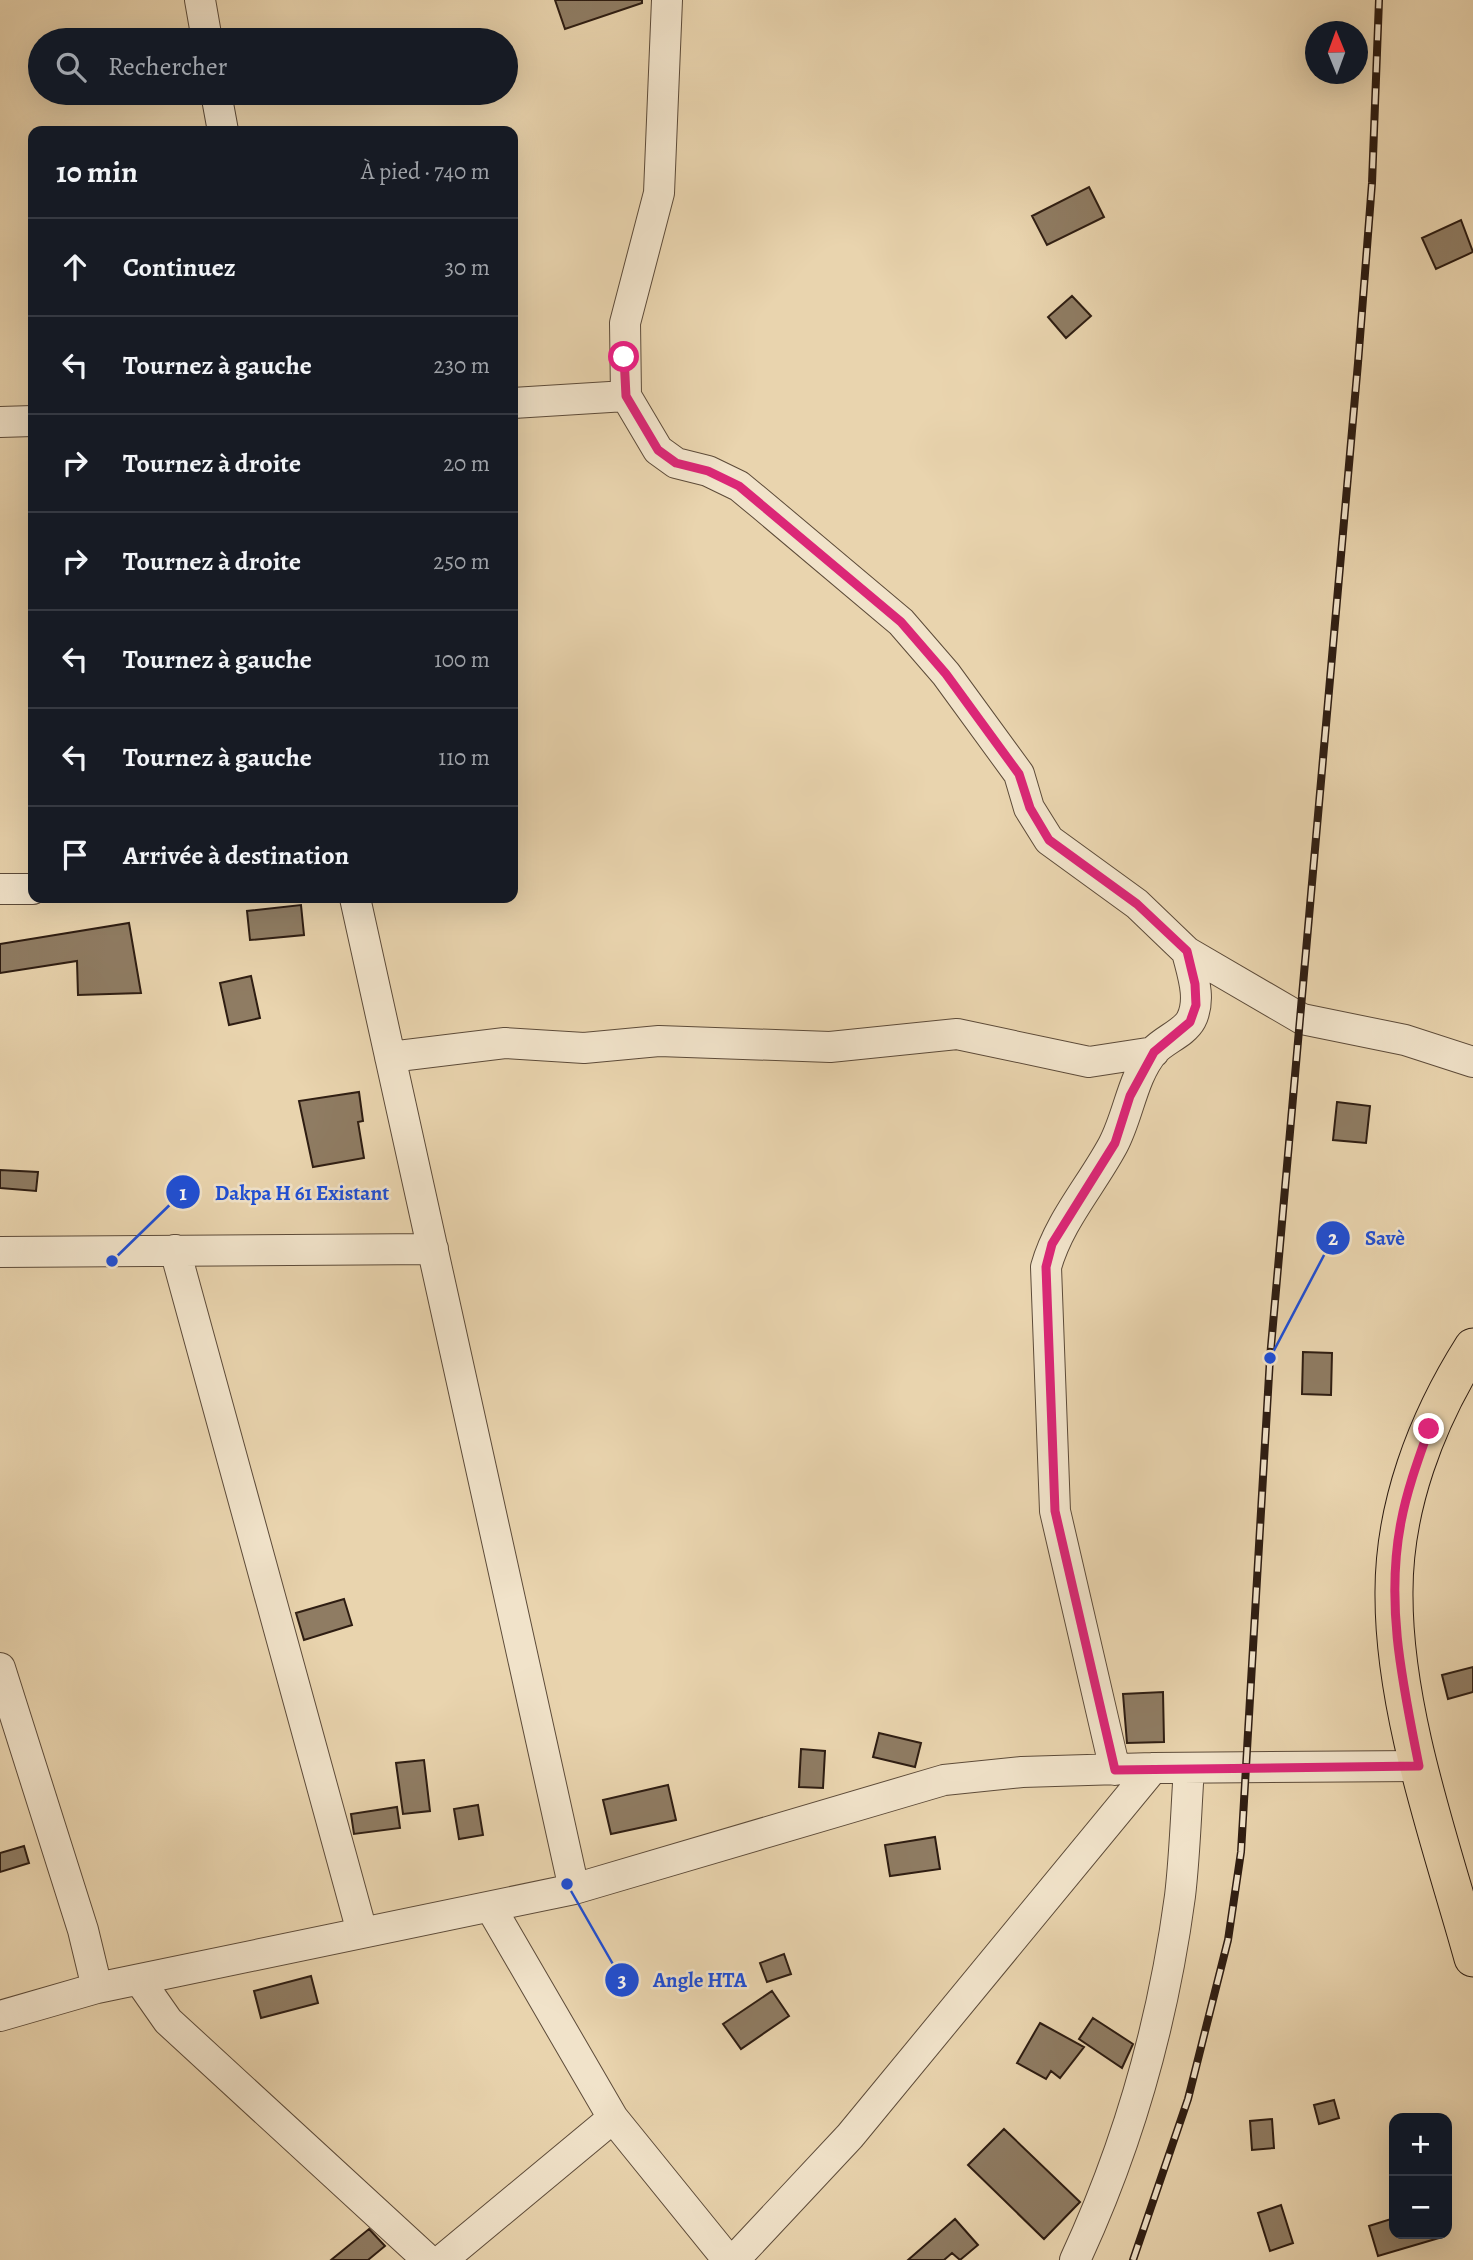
<!DOCTYPE html>
<html lang="fr">
<meta charset="utf-8">
<style>
:root{--surface:#171b24;--page:#242831;--text:#f1f3f6;--muted:#9ea1a6;--line:#363941}
body{margin:0;font-family:Alegreya,serif;background:var(--page);color:var(--text)}
.controls{position:absolute;right:21px;bottom:21px;display:grid;overflow:hidden;border-radius:14px;box-shadow:0 7px 28px #0002}
.controls button{width:63px;height:63px;display:grid;place-items:center;padding:0;border:0;border-bottom:2px solid var(--line);background:var(--surface);color:var(--text);font:35px sans-serif}
.compass{position:absolute;left:1305px;top:21px;width:63px;height:63px;border-radius:50%;background:var(--surface);box-shadow:0 7px 28px #0002;rotate:359deg}
.stop{position:absolute;width:21px;height:21px;margin:-16px;border:5px solid #db2777;border-radius:50%;background:#fff}
.stop.end{background:#db2777;border-color:#fff;box-shadow:0 2px 7px #0008}
.list{margin:0;padding:0;list-style:none}
h2{display:flex;justify-content:space-between;align-items:center;height:91px;margin:0;padding:0 28px;font-size:30px}
h2 small{font-size:23px;font-weight:400;color:var(--muted)}
.list li{display:grid;grid-template-columns:46px 1fr auto;gap:21px;align-items:center;box-sizing:border-box;height:98px;padding:0 28px;border-top:2px solid var(--line)}
.list b{display:block;font-size:26px;white-space:nowrap}
.list em{font-size:23px;font-style:normal;color:var(--muted)}
.icon{flex:none;width:38px;height:38px;fill:none;stroke:currentColor;stroke-width:2;stroke-linecap:round;stroke-linejoin:round}
.map{position:relative;flex:none;width:1473px;height:2260px;overflow:hidden}
.search{position:absolute;background:var(--surface);box-shadow:0 7px 28px #0002;left:28px;top:28px;width:490px;height:77px;display:flex;align-items:center;gap:18px;box-sizing:border-box;padding:0 24px;border-radius:38px;color:var(--muted);font-size:26px}
.panel{position:absolute;background:var(--surface);box-shadow:0 7px 28px #0002;left:28px;top:126px;width:490px;height:777px;border-radius:14px}
.map>svg:first-child{display:block}
</style>
<div class="map">
<svg width="1473" height="2260" viewBox="0 0 1473 2260">
<rect width="100%" height="100%" fill="#e9d4ae"/>
<filter id="stains"><feTurbulence type="fractalNoise" baseFrequency=".00286" numOctaves="4"/><feColorMatrix values="0 0 0 0 .2 0 0 0 0 .09 0 0 0 0 .02 0 0 0 .5 -.17"/></filter>
<radialGradient id="worn" r=".72"><stop offset=".6" stop-color="#630" stop-opacity="0"/><stop offset="1" stop-color="#630" stop-opacity=".3"/></radialGradient>
<!-- building -->
<path fill="#8f7c63" stroke="#2e1d12" stroke-width="2" d="M555 0H642V3L565 29Z
M1089 187 1104 217 1047 245 1032 216Z
M1461 220 1473 252 1436 269 1422 238Z
M1072 296 1091 316 1066 338 1048 317Z
M301 905 304 935 250 940 247 911Z
M129 923 141 993 78 995 77 961 0 973V944Z
M251 976 260 1018 229 1025 220 983Z
M359 1092 363 1121 358 1122 364 1158 313 1167 299 1101Z
M1337 1102 1370 1106 1366 1143 1333 1140Z
M0 1170 38 1172 36 1191 0 1188Z
M1303 1352 1332 1353 1331 1395 1302 1394Z
M344 1599 352 1625 304 1640 296 1613Z
M1473 1667V1692L1448 1699 1442 1675Z
M1163 1692 1164 1742 1127 1743 1123 1694Z
M879 1733 921 1743 915 1767 873 1757Z
M801 1749 825 1751 823 1788 799 1787Z
M424 1760 430 1811 403 1814 396 1763Z
M668 1785 676 1820 611 1834 603 1800Z
M478 1805 483 1835 459 1839 454 1809Z
M397 1807 400 1828 354 1834 351 1814Z
M935 1837 940 1869 890 1876 885 1845Z
M24 1846 29 1863 0 1872V1853Z
M784 1954 791 1974 767 1982 760 1963Z
M311 1976 318 2003 261 2018 254 1991Z
M772 1991 789 2016 741 2049 723 2024Z
M1093 2018 1133 2044 1122 2068 1079 2039Z
M1040 2023 1084 2047 1060 2078 1051 2071 1046 2079 1017 2063Z
M1334 2100 1339 2118 1319 2124 1314 2105Z
M1272 2119 1274 2148 1252 2150 1250 2121Z
M1004 2129 1080 2202 1044 2239 968 2165Z
M1281 2205 1293 2243 1270 2251 1258 2213Z
M1394 2218V2234H1438L1439 2238 1378 2256 1369 2226Z
M955 2219 978 2245 960 2260 952 2253 944 2260H908Z
M369 2229 385 2246 368 2260H331Z"/>
<g fill="none" stroke-linecap="round" stroke-linejoin="round">
<defs>
<path id="minor" d="M200 0 207 40
M216 93 223 131
M626 396 625 323 659 193 667 0
M513 403 626 396 658 450 676 463 708 471 739 486 762 505 901 622 946 674 1019 774 1029 808 1049 840 1137 904 1187 952 1302 1019 1405 1040 1473 1062
M0 422 33 421
M0 889H33
M355 898 574 1889
M390 1057 505 1043 584 1048 659 1041 830 1047 957 1034 1089 1062 1154 1052
M175 1250 362 1932
M0 1252 433 1249
M0 1668 83 1930 97 1988
M1115 1770 1055 1511 1046 1267C1059 1221 1091 1186 1113 1145 1129 1115 1132 1077 1154 1051 1164 1040 1184 1033 1191 1020 1202 999 1192 973 1187 952
M491 1908 613 2118 728 2260
M140 1981 168 2021 428 2260
M0 2016 97 1988 574 1889 944 1780 1022 1772 1153 1768 1419 1766
M442 2260 613 2118
M734 2260 850 2136 1153 1768
M1075 2260C1129 2144 1163 2023 1180 1896 1185 1854 1186 1811 1189 1768"/>
<path id="major" d="M1473 1347C1426 1421 1393 1508 1394 1596 1394 1714 1442 1846 1473 1958"/>
</defs>
<!-- minor casing -->
<use href="#minor" stroke="#5d4b39" stroke-width="32"/>
<!-- major casing -->
<use href="#major" stroke="#2e1d12" stroke-width="39"/>
<!-- minor -->
<use href="#minor" stroke="#f1e3ca" stroke-width="30"/>
<!-- major -->
<use href="#major" stroke="#e9d4ae" stroke-width="37"/>
<defs>
<path id="rail" d="M1133 2260 1188 2099 1228 1940 1241 1852 1270 1358 1358 363 1372 183 1379 0"/>
</defs>
<!-- rail casing -->
<use href="#rail" stroke="#2e1d12" stroke-width="8"/>
<!-- rail -->
<use href="#rail" stroke="#f1e3ca" stroke-width="5" stroke-dasharray="16" stroke-linecap="butt"/>
</g>
<g fill="none" stroke-linecap="round" stroke-linejoin="round">
<!-- route -->
<path stroke="#db2777" stroke-width="9" d="M624 357 626 396 658 450 676 463 708 471 739 486 901 622 946 674 1019 774 1030 808 1049 840 1137 904 1187 951 1195 984 1196 1005 1190 1022 1154 1052 1130 1096 1115 1143 1052 1244 1046 1267 1055 1511 1115 1770 1419 1766C1403 1685 1385 1605 1401 1522 1407 1490 1418 1460 1429 1429"/>
</g>
<!-- callouts -->
<path fill="none" stroke="#1d4ed8" stroke-width="2.5" d="M112 1261L183 1192M1270 1358L1333 1238M567 1884L622 1980"/>
<g fill="#1d4ed8" stroke="#f1e3ca" stroke-width="2.5">
<circle cx="112" cy="1261" r="7"/>
<circle cx="1270" cy="1358" r="7"/>
<circle cx="567" cy="1884" r="7"/>
<circle cx="183" cy="1192" r="18"/>
<circle cx="1333" cy="1238" r="18"/>
<circle cx="622" cy="1980" r="18"/>
</g>
<g font-size="21" text-anchor="middle" font-weight="bold" fill="#fff">
<text x="183" y="1200">1</text>
<text x="1333" y="1245">2</text>
<text x="622" y="1987">3</text>
</g>
<g font-size="21" text-anchor="middle" font-weight="bold" fill="#1d4ed8" stroke="#f1e3ca" stroke-width="5" stroke-linejoin="round" paint-order="stroke">
<text x="302" y="1200">Dakpa H 61 Existant</text>
<text x="1385" y="1245">Savè</text>
<text x="700" y="1987">Angle HTA</text>
</g>
<rect width="100%" height="100%" filter="url(#stains)"/>
<rect width="100%" height="100%" fill="url(#worn)"/>
</svg>
<div class="controls">
<button>+</button>
<button>−</button>
</div>
<svg class="compass" viewBox="-18 -18 36 36"><path d="M0-13l5 13h-10z" fill="#e53935"/><path d="M0 13l5-13h-10z" fill="#9ea1a6"/></svg>
<div class="stop" style="left:624px;top:357px"></div>
<div class="stop end" style="left:1429px;top:1429px"></div>
<div class="search"><svg class="icon" aria-label="search" viewBox="0 0 24 24"><circle cx="10" cy="10" r="6"/><path d="M15 15l6 6"/></svg>Rechercher</div>
<section class="panel">
<h2>10 min<small>À pied · 740 m</small></h2>
<ul class="list">
<li><svg class="icon" aria-label="ahead" viewBox="0 0 24 24"><path d="M12 20V5M6 11l6-6 6 6"/></svg><div><b>Continuez</b></div><em>30 m</em></li>
<li><svg class="icon" aria-label="left" viewBox="0 0 24 24"><path d="M17 20v-9H6M10 6l-5 5 5 5"/></svg><div><b>Tournez à gauche</b></div><em>230 m</em></li>
<li><svg class="icon" aria-label="right" viewBox="0 0 24 24"><path d="M7 20v-9h11M14 6l5 5-5 5"/></svg><div><b>Tournez à droite</b></div><em>20 m</em></li>
<li><svg class="icon" aria-label="right" viewBox="0 0 24 24"><path d="M7 20v-9h11M14 6l5 5-5 5"/></svg><div><b>Tournez à droite</b></div><em>250 m</em></li>
<li><svg class="icon" aria-label="left" viewBox="0 0 24 24"><path d="M17 20v-9H6M10 6l-5 5 5 5"/></svg><div><b>Tournez à gauche</b></div><em>100 m</em></li>
<li><svg class="icon" aria-label="left" viewBox="0 0 24 24"><path d="M17 20v-9H6M10 6l-5 5 5 5"/></svg><div><b>Tournez à gauche</b></div><em>110 m</em></li>
<li><svg class="icon" aria-label="arrive" viewBox="0 0 24 24"><path d="M6 21V4h12l-3 4 3 4H6"/></svg><div><b>Arrivée à destination</b></div></li>
</ul>
</section>
</div>
